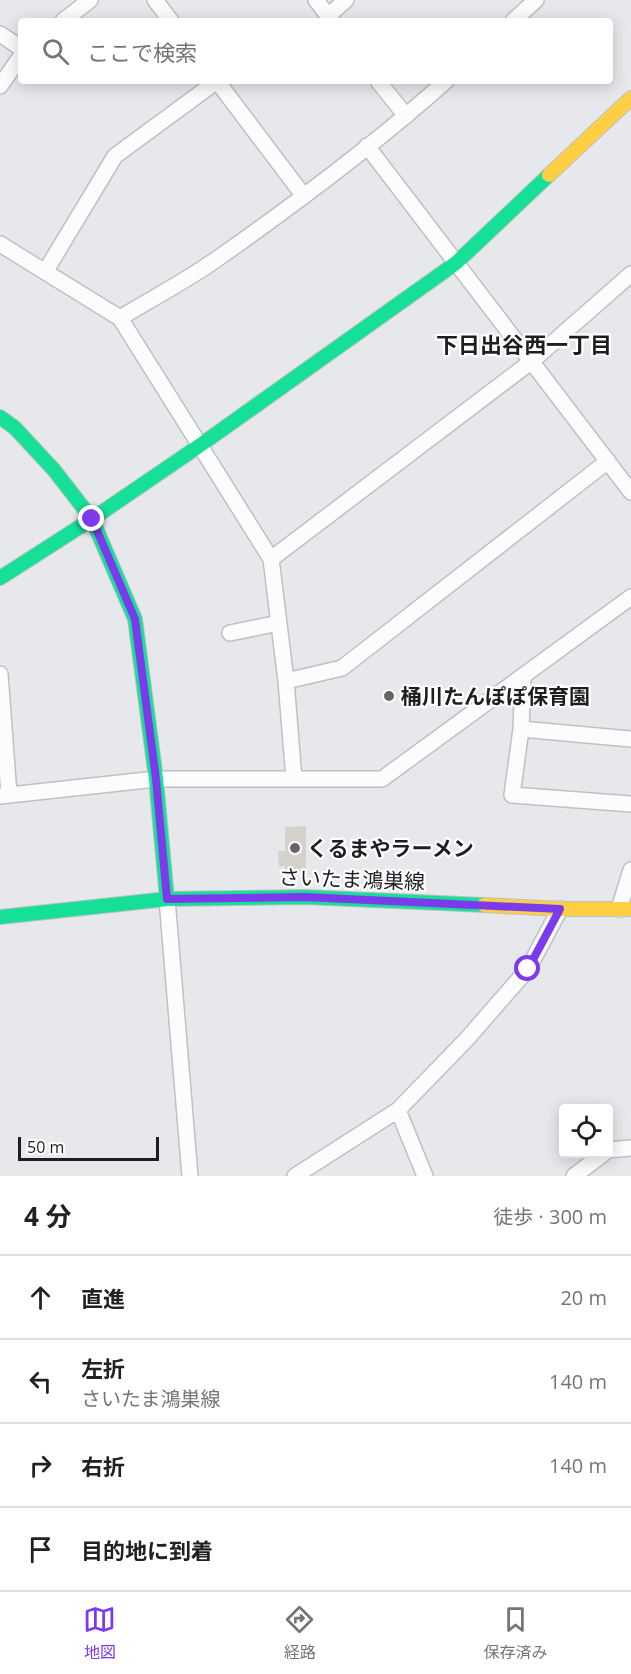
<!DOCTYPE html>
<html lang="ja">
<meta charset="utf-8">
<style>
:root{--surface:#fff;--page:#f2f2f2;--text:#202124;--muted:#757577;--line:#e0e0e0;--accent:#7c3aed}
body{margin:0;font-family:"Open Sans","Noto Sans JP",sans-serif;background:var(--page);color:var(--text)}
.controls{position:absolute;right:18px;bottom:18px;display:grid;overflow:hidden;border-radius:6px;box-shadow:0 3px 15px #0003}
.controls button{width:54px;height:54px;display:grid;place-items:center;padding:0;border:0;border-bottom:2px solid var(--line);background:var(--surface);color:var(--text);font:30px sans-serif}
.scale{position:absolute;left:18px;bottom:15px;width:141px;box-sizing:border-box;padding-left:6px;border:3px solid #1d1e20;border-top:0;font-size:16px;line-height:21px;white-space:nowrap;color:#1d1e20;-webkit-text-stroke:4px #fff;paint-order:stroke}
.stop{position:absolute;width:18px;height:18px;margin:-14px;border:4px solid #7c3aed;border-radius:50%;background:#fff}
.stop.end{background:#7c3aed;border-color:#fff;box-shadow:0 2px 6px #0008}
.list{margin:0;padding:0;list-style:none}
h2{display:flex;justify-content:space-between;align-items:center;height:78px;margin:0;padding:0 24px;font-size:26px}
h2 small{font-size:20px;font-weight:400;color:var(--muted)}
.list li{display:grid;grid-template-columns:39px 1fr auto;gap:18px;align-items:center;box-sizing:border-box;height:84px;padding:0 24px;border-top:2px solid var(--line)}
.list b{display:block;font-size:22px;white-space:nowrap}
.list p{margin:0;font-size:20px;white-space:nowrap;color:var(--muted)}
.list em{font-size:20px;font-style:normal;color:var(--muted)}
.icon{flex:none;width:33px;height:33px;fill:none;stroke:currentColor;stroke-width:2;stroke-linecap:round;stroke-linejoin:round}
.map{position:relative;flex:none;width:631px;height:1176px;overflow:hidden}
.search{position:absolute;background:var(--surface);box-shadow:0 3px 15px #0003;left:18px;right:18px;top:18px;height:66px;display:flex;align-items:center;gap:15px;box-sizing:border-box;padding:0 21px;border-radius:6px;color:var(--muted);font-size:22px}
.sheet{height:414px;background:var(--surface)}
nav{display:flex;justify-content:space-around;align-items:center;box-sizing:border-box;height:84px;border-top:2px solid var(--line);background:var(--surface);font-size:16px;color:var(--muted)}
nav a{display:grid;justify-items:center;gap:3px}
nav .on{color:var(--accent)}
.map>svg:first-child{display:block}
</style>
<div class="map">
<svg width="631" height="1176" viewBox="0 0 631 1176">
<rect width="100%" height="100%" fill="#e6e8eb"/>
<!-- building -->
<path fill="#d5d2ce" d="M306 826V871H285V866L279 867 278 851H285V827Z"/>
<g fill="none" stroke-linecap="round" stroke-linejoin="round">
<defs>
<path id="street" d="M155 0 171 21
M316 0 332 21
M328 16 346 0
M63 21 90 0
M513 21 536 0
M0 34 21 48
M217 81 303 195
M378 81 406 116
M0 86 21 56
M367 146 631 492
M0 244 120 318C151 299 184 282 214 261 294 205 373 146 446 81
M45 272 115 156 217 81
M120 318 271 559 286 681 294 779
M271 559 532 361 631 274
M230 633 279 623
M0 674 9 795
M523 677 521 729 512 795 631 804
M286 681 342 668 608 461
M521 729 631 739
M0 796 156 779H382L631 597
M167 899 190 1176
M619 909 631 870
M398 1110 425 1176
M608 1150 631 1148
M295 1176 398 1110 466 1040 528 969 560 909
M574 1176 603 1154"/>
<path id="fast" d="M0 417 15 428 54 470 92 519 135 619 156 779 167 899
M0 578 92 519 199 446 456 263 549 175
M0 917 167 899 305 897 484 905"/>
<path id="slow" d="M549 175 631 98
M484 905 560 909H631"/>
</defs>
<!-- street casing -->
<use href="#street" stroke="#bfc0c3" stroke-width="18"/>
<!-- fast casing -->
<use href="#fast" stroke="#bfc0c3" stroke-width="16"/>
<!-- slow casing -->
<use href="#slow" stroke="#bfc0c3" stroke-width="16"/>
<!-- street -->
<use href="#street" stroke="#fbfcfc" stroke-width="15"/>
<!-- fast -->
<use href="#fast" stroke="#16e098" stroke-width="14"/>
<!-- slow -->
<use href="#slow" stroke="#ffcf43" stroke-width="14"/>
</g>
<g fill="none" stroke-linecap="round" stroke-linejoin="round">
<!-- route -->
<path stroke="#7c3aed" stroke-width="8" d="M92 519 135 619 156 779 167 899 305 897 560 909 528 969"/>
</g>
<!-- markers -->
<g fill="#636567" stroke="#fff" stroke-width="2">
<circle cx="389" cy="696" r="6"/>
<circle cx="295" cy="848" r="6"/>
</g>
<g text-anchor="middle" dominant-baseline="central" stroke-width="4.5" stroke-linejoin="round" paint-order="stroke">
<!-- poi labels -->
<g font-size="21" font-weight="bold" fill="#1d1e20" stroke="#fff" text-anchor="start">
<text x="401" y="696">桶川たんぽぽ保育園</text>
<text x="307" y="848">くるまやラーメン</text>
</g>
<!-- street labels -->
<g font-size="21" fill="#1d1e20" stroke="#fff">
<text transform="translate(352 879) rotate(2)">さいたま鴻巣線</text>
</g>
<!-- neighbourhood labels -->
<g font-size="22" font-weight="bold" fill="#1d1e20" stroke="#fff">
<text x="524" y="344">下日出谷西一丁目</text>
</g>
</g>
</svg>
<div class="controls">
<button><svg class="icon" aria-label="locate" viewBox="0 0 24 24"><circle cx="12" cy="12" r="6"/><path d="M12 2v4M12 18v4M2 12h4M18 12h4"/></svg></button>
</div>
<div class="scale">50 m</div>
<div class="stop" style="left:528px;top:969px"></div>
<div class="stop end" style="left:92px;top:519px"></div>
<div class="search"><svg class="icon" aria-label="search" viewBox="0 0 24 24"><circle cx="10" cy="10" r="6"/><path d="M15 15l6 6"/></svg>ここで検索</div>
</div>
<section class="sheet">
<h2>4 分<small>徒歩 · 300 m</small></h2>
<ul class="list">
<li><svg class="icon" aria-label="ahead" viewBox="0 0 24 24"><path d="M12 20V5M6 11l6-6 6 6"/></svg><div><b>直進</b></div><em>20 m</em></li>
<li><svg class="icon" aria-label="left" viewBox="0 0 24 24"><path d="M17 20v-9H6M10 6l-5 5 5 5"/></svg><div><b>左折</b><p>さいたま鴻巣線</p></div><em>140 m</em></li>
<li><svg class="icon" aria-label="right" viewBox="0 0 24 24"><path d="M7 20v-9h11M14 6l5 5-5 5"/></svg><div><b>右折</b></div><em>140 m</em></li>
<li><svg class="icon" aria-label="arrive" viewBox="0 0 24 24"><path d="M6 21V4h12l-3 4 3 4H6"/></svg><div><b>目的地に到着</b></div></li>
</ul>
</section>
<nav>
<a class="on"><svg class="icon" aria-label="map" viewBox="0 0 24 24"><path d="M3 6l6-2 6 2 6-2v14l-6 2-6-2-6 2zM9 4v14M15 6v14"/></svg>地図</a>
<a><svg class="icon" aria-label="directions" viewBox="0 0 24 24"><path d="M12 3l9 9-9 9-9-9zM9 14v-3h6M13 9l2 2-2 2"/></svg>経路</a>
<a><svg class="icon" aria-label="saved" viewBox="0 0 24 24"><path d="M7 4h10v16l-5-4-5 4z"/></svg>保存済み</a>
</nav>
